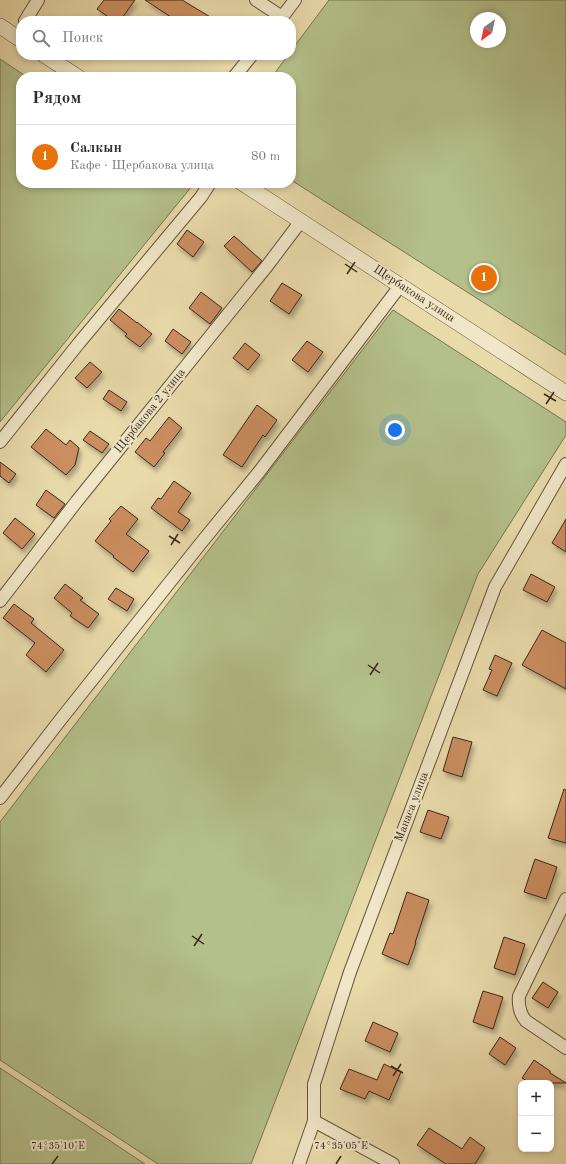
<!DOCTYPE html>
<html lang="ru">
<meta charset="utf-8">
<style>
:root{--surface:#fff;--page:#f7f7f7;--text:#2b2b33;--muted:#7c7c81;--line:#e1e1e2;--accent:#8f2418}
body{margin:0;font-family:"Old Standard TT",serif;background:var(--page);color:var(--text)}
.controls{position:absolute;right:12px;bottom:12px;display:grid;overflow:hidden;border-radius:8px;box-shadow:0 2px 6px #0003}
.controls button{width:36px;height:36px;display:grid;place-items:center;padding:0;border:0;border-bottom:1px solid var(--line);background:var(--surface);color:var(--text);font:20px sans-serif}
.compass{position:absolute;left:470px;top:12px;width:36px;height:36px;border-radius:50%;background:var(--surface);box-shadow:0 2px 6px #0003;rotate:213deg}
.you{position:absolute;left:395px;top:430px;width:14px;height:14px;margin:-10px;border:3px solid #fff;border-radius:50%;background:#1a73e8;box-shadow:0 0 0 6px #1a73e833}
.badge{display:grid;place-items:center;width:26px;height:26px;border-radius:50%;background:var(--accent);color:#fff;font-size:13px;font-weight:700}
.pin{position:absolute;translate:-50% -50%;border:2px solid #fff;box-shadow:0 1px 4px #0006}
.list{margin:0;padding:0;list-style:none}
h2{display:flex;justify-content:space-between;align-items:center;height:52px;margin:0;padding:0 16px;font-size:17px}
h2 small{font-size:13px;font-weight:400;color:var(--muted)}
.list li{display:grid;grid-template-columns:26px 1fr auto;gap:12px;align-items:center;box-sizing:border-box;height:64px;padding:0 16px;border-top:1px solid var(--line)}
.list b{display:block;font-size:15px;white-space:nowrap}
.list p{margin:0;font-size:13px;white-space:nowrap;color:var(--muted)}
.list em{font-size:13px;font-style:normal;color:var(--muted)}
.icon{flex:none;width:22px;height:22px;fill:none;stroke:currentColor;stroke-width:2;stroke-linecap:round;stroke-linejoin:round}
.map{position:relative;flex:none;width:566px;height:1164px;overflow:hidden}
.search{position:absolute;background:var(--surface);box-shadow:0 2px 6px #0003;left:16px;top:16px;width:280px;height:44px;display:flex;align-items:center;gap:10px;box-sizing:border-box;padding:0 14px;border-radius:16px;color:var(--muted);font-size:15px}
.panel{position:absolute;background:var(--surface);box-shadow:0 2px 6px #0003;left:16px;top:72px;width:280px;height:116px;border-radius:16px}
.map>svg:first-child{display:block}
</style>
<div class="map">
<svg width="566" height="1164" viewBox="0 0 566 1164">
<defs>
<filter id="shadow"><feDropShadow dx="2.5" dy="4.5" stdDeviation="2" flood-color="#0004"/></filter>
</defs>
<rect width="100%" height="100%" fill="#e9daaa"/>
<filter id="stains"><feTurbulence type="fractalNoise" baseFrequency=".005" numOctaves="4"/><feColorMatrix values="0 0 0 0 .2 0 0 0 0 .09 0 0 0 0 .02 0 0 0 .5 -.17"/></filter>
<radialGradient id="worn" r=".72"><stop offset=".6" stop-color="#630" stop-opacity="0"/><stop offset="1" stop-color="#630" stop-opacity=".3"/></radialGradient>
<!-- green -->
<path fill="#b4c08a" stroke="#767452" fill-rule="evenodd" d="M329 0H566V355L291 180V77H272L288 55H291V51ZM476 18H500V42H476Z
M0 59 27 77H21V183H188L192 186 0 422Z
M393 310 566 422V435L478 574 251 1164H158L0 1060V822Z
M0 1068 145 1164H0Z"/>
<!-- building -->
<path fill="#cb8e61" stroke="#39281b" filter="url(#shadow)" d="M104 0H135L120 21H114L97 9Z
M145 0H182L217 21H177Z
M187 230 204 242 193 257 177 244Z
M234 236 262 261 252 272 224 246Z
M282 283 302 295 289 314 270 301Z
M201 292 222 308 210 324 189 308Z
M119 309 137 323V322L152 334 140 347 125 336 127 334 110 320Z
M173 329 191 342 182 354 165 341Z
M307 341 323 352 308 372 292 360Z
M245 343 260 355 248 370 233 358Z
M90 362 102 372 87 388 75 378Z
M109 390 127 402 121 411 103 399Z
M257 405 277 420 265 437 263 435 242 467 223 455Z
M169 417 182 428 163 452 165 453 154 467 135 452 146 438 150 441Z
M46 429 66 445 70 440 79 448 75 465 66 475 31 447Z
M90 431 109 444 102 453 83 440Z
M0 462 16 474 9 483 0 476Z
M174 481 191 493 178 512 190 520 182 531 151 508 158 498 161 499Z
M46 490 65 504 54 518 36 505Z
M121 506 138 519 126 534 149 551 133 572 113 557 114 556 95 541 111 521 109 519Z
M15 518 35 534 22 549 3 533Z
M566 519V552L552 543Z
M531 574 555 587 547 602 523 590Z
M65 584 83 598 80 600 99 614 88 628 70 616 72 613 54 598Z
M116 588 134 599 127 611 108 599Z
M14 604 34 619 31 623 64 650 46 672 26 655 35 643 3 618Z
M542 630 566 643V689L522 665Z
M495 655 512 663 497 696 483 690 492 670 489 669Z
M453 737 472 742 462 777 443 771Z
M564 789 566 790V843L548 838Z
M428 810 449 817 441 839 420 832Z
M535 859 557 867 546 899 524 892Z
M407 892 429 900 415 943H416L408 965 382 954 390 933 393 934Z
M504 937 525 944 515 975 494 968Z
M543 982 558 992 548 1008 532 998Z
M483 991 503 997 493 1029 473 1022Z
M373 1022 398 1033 390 1052 365 1041Z
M500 1037 516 1048 505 1065 489 1054Z
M534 1060 550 1071V1073L566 1083H530L522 1078Z
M384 1064 401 1072 389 1100 369 1091 365 1099 340 1089 349 1069 377 1080Z
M429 1128 462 1149 470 1137 485 1148 475 1164H446L417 1145Z"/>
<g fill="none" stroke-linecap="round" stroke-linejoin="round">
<defs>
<path id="minor" d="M256 0 282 17
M25 21 38 0
M279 21 295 0
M234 77 252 55
M0 442 79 343 201 197 210 183
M0 601 77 501 267 266 301 221
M0 798 61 719 201 543 259 472 400 286
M566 899 519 996C518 1007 520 1014 526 1021L566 1048
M314 1121 393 1164
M299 1164 314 1121V1084L350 972 495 587 566 464"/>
<path id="tertiary" d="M0 26 21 40
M44 55 78 77
M242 183 566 393"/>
</defs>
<!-- minor casing -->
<use href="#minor" stroke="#65543f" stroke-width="14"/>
<!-- tertiary casing -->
<use href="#tertiary" stroke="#65543f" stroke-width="16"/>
<!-- minor -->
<use href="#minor" stroke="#f1e7c8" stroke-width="12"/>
<!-- tertiary -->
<use href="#tertiary" stroke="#f1e7c8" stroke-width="15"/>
</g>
<!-- ticks -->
<path fill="none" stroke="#39281b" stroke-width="1.5" d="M345 264 357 272M347 274 355 262M544 394 556 401M546 404 554 392M169 536 180 543M171 545 178 534M368 665 380 673M370 675 378 663M192 936 204 944M194 946 202 934M391 1066 403 1073M393 1076 401 1064M52 1164 58 1156M336 1164 341 1156"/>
<g text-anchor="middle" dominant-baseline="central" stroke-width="4" stroke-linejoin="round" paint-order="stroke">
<!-- street labels -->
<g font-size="12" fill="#39281b" stroke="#f1e7c8">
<text transform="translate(414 294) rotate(33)">Щербакова улица</text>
<text transform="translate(150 411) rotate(-51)">Щербакова 2 улица</text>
<text transform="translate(412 807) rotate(-69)">Манаса улица</text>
</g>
</g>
<g font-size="10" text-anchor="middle" fill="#39281b" stroke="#f1e7c8" stroke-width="4" stroke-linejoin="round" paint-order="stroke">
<text x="58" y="1149">74°35'10"E</text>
<text x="341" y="1149">74°35'05"E</text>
</g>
<rect width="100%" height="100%" filter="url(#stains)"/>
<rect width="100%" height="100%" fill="url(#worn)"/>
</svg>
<div class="controls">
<button>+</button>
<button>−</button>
</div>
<svg class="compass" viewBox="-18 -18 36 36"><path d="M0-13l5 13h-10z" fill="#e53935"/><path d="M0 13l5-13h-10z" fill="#7c7c81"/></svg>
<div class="you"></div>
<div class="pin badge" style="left:484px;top:278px;background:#e8710a">1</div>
<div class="search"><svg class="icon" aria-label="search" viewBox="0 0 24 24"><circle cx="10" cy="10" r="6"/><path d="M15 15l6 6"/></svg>Поиск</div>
<section class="panel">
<h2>Рядом<small></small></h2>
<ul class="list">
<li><span class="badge" style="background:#e8710a">1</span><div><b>Салкын</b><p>Кафе · Щербакова улица</p></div><em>80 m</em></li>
</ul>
</section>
</div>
